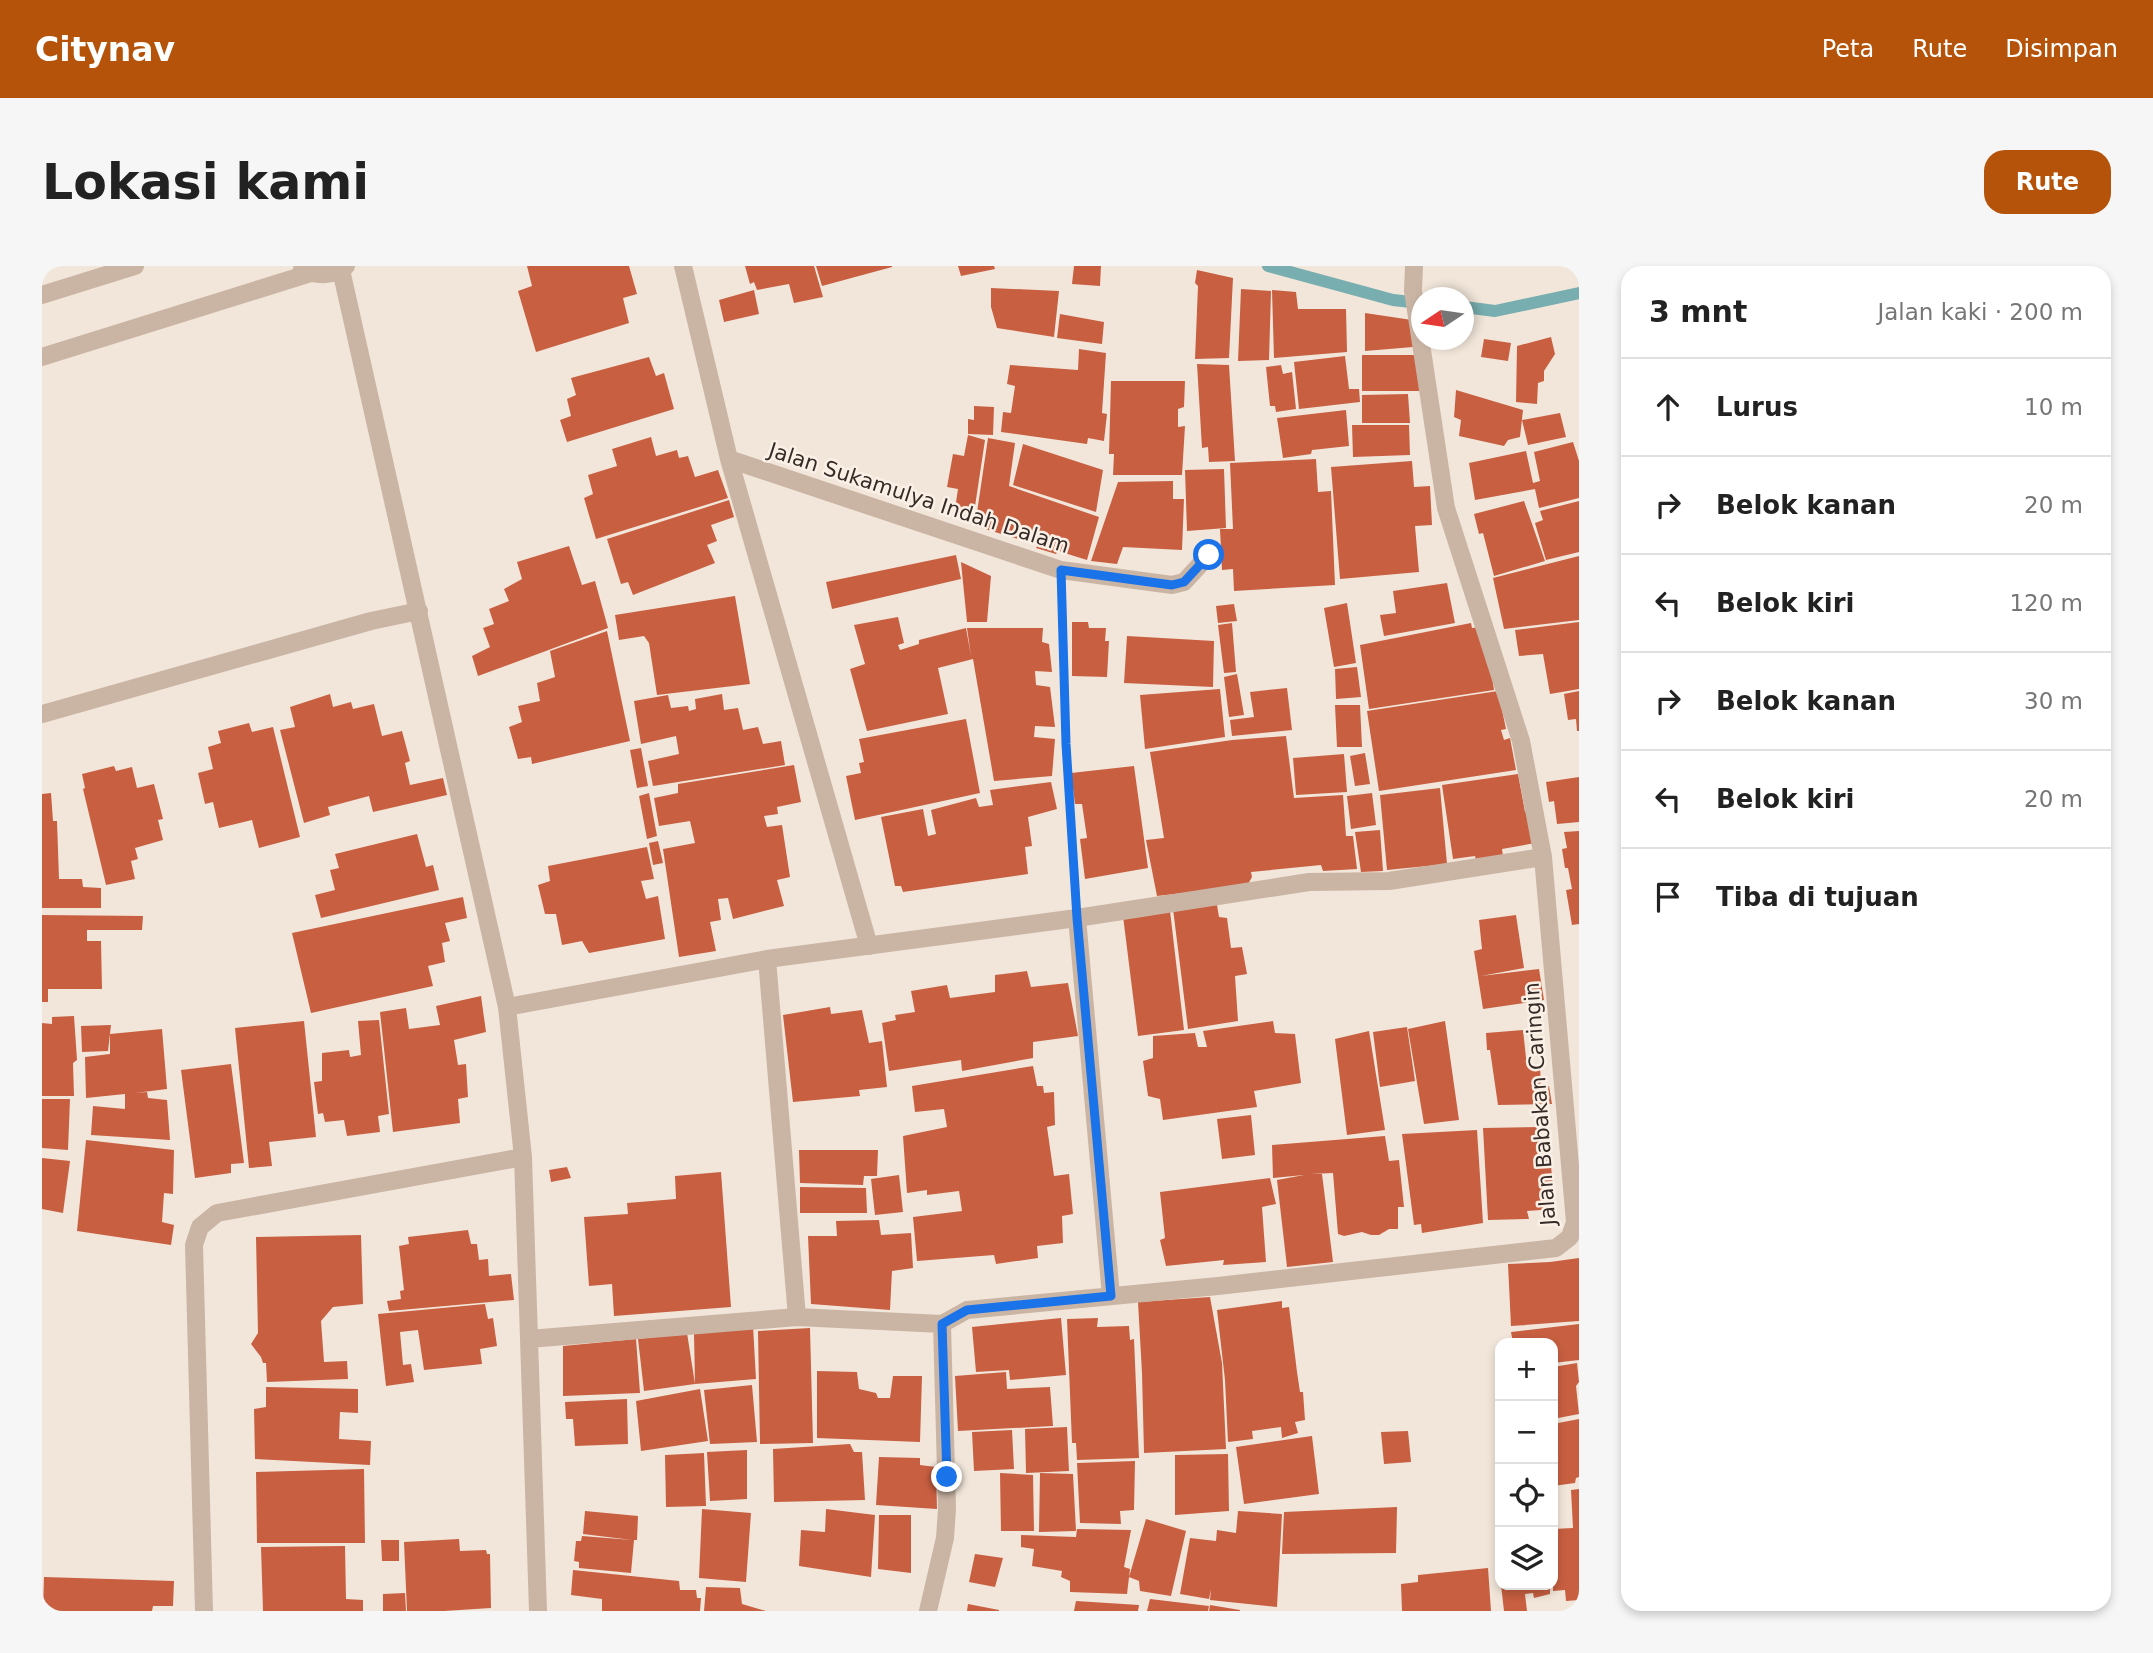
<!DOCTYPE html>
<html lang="id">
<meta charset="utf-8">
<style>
:root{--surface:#fff;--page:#f6f6f6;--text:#222;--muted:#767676;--line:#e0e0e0;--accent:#b45309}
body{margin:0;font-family:"DejaVu Sans",sans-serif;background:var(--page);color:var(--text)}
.controls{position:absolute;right:21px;bottom:21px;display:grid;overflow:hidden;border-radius:14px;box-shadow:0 4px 10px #0003}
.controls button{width:63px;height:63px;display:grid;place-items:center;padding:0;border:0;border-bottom:2px solid var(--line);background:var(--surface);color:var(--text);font:35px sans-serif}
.compass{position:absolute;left:1369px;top:21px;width:63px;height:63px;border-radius:50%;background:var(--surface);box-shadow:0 4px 10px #0003;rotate:257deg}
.stop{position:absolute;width:21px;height:21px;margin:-16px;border:5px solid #1a73e8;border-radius:50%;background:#fff}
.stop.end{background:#1a73e8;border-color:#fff;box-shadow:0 2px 7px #0008}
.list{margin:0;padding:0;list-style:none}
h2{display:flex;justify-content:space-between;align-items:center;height:91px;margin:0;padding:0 28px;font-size:30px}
h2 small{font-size:23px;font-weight:400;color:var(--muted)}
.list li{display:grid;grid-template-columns:46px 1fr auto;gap:21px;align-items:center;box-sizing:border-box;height:98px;padding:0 28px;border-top:2px solid var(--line)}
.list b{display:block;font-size:26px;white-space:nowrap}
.list em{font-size:23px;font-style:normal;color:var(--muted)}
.icon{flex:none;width:38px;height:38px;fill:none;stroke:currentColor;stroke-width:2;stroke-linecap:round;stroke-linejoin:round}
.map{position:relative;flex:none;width:1537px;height:1345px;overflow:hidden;border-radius:21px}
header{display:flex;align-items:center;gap:42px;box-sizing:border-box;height:98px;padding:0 35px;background:var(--accent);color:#fff}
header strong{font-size:33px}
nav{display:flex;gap:38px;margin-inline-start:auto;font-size:24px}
.intro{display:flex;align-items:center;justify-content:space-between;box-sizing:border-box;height:168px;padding:0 42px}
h1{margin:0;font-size:49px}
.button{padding:18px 32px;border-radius:21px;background:var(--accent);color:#fff;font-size:24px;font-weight:700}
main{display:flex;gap:42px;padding:0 42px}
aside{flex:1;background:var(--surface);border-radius:21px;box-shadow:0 4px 10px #0003}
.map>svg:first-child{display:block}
</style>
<header>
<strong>Citynav</strong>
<nav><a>Peta</a><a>Rute</a><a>Disimpan</a></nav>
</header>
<div class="intro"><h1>Lokasi kami</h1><a class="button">Rute</a></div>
<main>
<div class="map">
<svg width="1537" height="1345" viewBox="0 0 1537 1345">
<rect width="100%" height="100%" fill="#f2e6da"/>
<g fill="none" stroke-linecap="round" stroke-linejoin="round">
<!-- stream -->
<path stroke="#78aeaf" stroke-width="12" d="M1226 0 1351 34 1378 37
M1422 41 1453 45 1537 27"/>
</g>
<!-- building -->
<path fill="#c85f41" d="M485 0H587L595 28 581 32 587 57 494 86 476 25 490 20Z
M703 0H772L781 31 752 37 747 18 715 24 712 16 708 18Z
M774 0H850V1L780 20Z
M916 0H952L953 3 919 10Z
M1032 0H1059L1058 20 1030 18Z
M1155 4 1191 12 1187 92 1153 93 1156 20 1153 17Z
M949 22 1017 25 1012 71 955 62 949 41Z
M1199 23 1229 25 1227 94 1196 95Z
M712 24 717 48 682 56 677 34Z
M1230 24 1254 26 1256 43H1304L1305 86 1232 92Z
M1323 47 1370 54 1371 81 1323 85Z
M1018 48 1062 56 1060 78 1015 72Z
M1509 71 1513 88 1502 105V115L1496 117 1495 138 1474 136 1475 80Z
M1442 73 1469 77 1466 95 1439 91Z
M1037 83 1064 87 1060 147 1065 148 1062 175 1046 172 1045 178 959 166 961 146 969 147 973 120 965 118 968 99 1036 104Z
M1320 89H1378L1380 125H1320Z
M1303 90 1307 123H1317L1318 136 1257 143 1252 96Z
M607 91 614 110 622 107 632 143 525 176 518 154 529 150 525 133 534 129 529 112Z
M1155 98 1187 99 1193 195 1167 196 1166 181 1160 182Z
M1239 99 1241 108 1250 106 1254 143 1234 146 1233 140H1228L1224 101Z
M1069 115H1143L1142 141 1136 143V161L1143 160 1140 209H1071L1072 188H1067Z
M1414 124 1481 144 1478 171 1466 174 1462 180 1417 170 1419 154 1412 151Z
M1366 128 1368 157H1320V129Z
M932 140 952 141 951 169 926 168V153L932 154Z
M1304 144 1307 180 1270 184 1269 188 1241 192 1235 152Z
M1518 147 1524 171 1486 179 1480 154Z
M1310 159H1367L1368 189 1311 191Z
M926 169 943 174 932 247 913 243 916 223 905 221 911 188 922 190Z
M609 171 614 190 635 184 637 192 646 190 653 211 676 204 686 232 554 273 542 232 551 228 546 209 575 200 570 183Z
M946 172 973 177 967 220 1057 251 1045 294 1016 285 1014 288 994 282 996 279 933 260Z
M1531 176 1537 195V232L1497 242 1493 223 1433 234 1427 197 1484 185 1491 217 1498 215 1492 186Z
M981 178 1061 204 1054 246 971 219Z
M1274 193 1276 226 1289 225 1293 319 1192 325 1191 303 1180 304 1178 263H1191L1188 197Z
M1370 195 1372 221 1388 220 1390 259 1373 260 1377 306 1298 313 1289 201Z
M1182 203 1184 262 1145 265 1143 204Z
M1131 215V233H1142L1140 284 1081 281 1075 298 1049 295 1076 216Z
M687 234 692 251 669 259 675 275 665 279 673 297 591 329 586 316 579 318 565 273Z
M1482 235 1503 295 1452 310 1441 267 1437 268 1432 248Z
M1537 235V286L1504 294 1493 257 1501 254 1498 245Z
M527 280 540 319 553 315 566 362 436 410 430 390 448 381 441 362 452 358 447 343 467 335 462 323 480 313 475 296Z
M914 289 919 313 790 343 784 316Z
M1537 290V354L1462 363 1451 312Z
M919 296 949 310 945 356H925Z
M1405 317 1413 357 1342 370 1338 349 1354 347 1351 325Z
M693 330 708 418 615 429 607 377 602 370 577 374 573 349Z
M1305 337 1314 397 1292 401 1282 342Z
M1192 338 1195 355 1176 357 1174 340Z
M856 351 862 377 856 379 858 384 877 378V374L924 362 929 390 925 362H1001L1000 376 1007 378 1010 406 993 405 994 419 1008 421 1013 461 993 460 992 471 1013 473 1010 510 952 515 931 393 896 402 906 448 825 465 808 403 823 398 812 359Z
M1030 356H1046L1047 362H1064L1063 375H1067L1065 411 1030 410Z
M1537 356V423L1508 428 1501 388 1477 390 1473 364Z
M1190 357 1194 406 1182 407 1176 359Z
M1429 357 1430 362 1438 361 1445 398 1448 397 1452 424 1327 443 1318 379Z
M565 365 588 475 490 498 489 491 476 493 467 461 480 456 476 440 498 435 495 417 513 411 508 385Z
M1085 370 1172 375 1171 421 1082 417Z
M1315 401 1319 431 1294 433 1293 403Z
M1195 408 1202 449 1187 451 1182 411Z
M1245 422 1250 464 1190 470 1188 454 1212 451 1208 426Z
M1178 423 1183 471 1103 483 1098 429Z
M1456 425 1464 463 1459 464 1462 474 1468 472 1474 504 1337 525 1325 445Z
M1537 425V465H1535L1534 453 1526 454 1522 428Z
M288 428 291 441 309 436 311 443 332 438 340 470 360 465 368 495 363 497 368 519 401 512 405 529 331 546 327 530 286 541 288 549 262 557 238 464 253 461 248 441Z
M680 428 682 444 696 442 701 464 716 461 721 478 739 475 743 499 611 520 606 495 637 488 634 470 599 478 592 435 626 429 629 442 646 440 647 445 654 443 653 433Z
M1293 439H1318L1320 481H1295Z
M924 453 938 527 813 554 804 510 819 507 817 497 822 496 817 473Z
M207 457 210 466 231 461 258 571 217 582 210 554 177 562 171 536 163 538 156 507 171 503 166 481 179 477 176 465Z
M1244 470 1252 532 1301 529 1304 570H1311L1315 603 1281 605 1279 599 1209 606 1210 611 1205 620 1115 630 1104 574 1122 572 1108 486 1190 474Z
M599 482 606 520 595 522 588 484Z
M1323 487 1328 518 1313 520 1308 490Z
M1302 488 1305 526 1254 529 1251 492Z
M752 499 759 536 735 541 736 548 722 550 725 561 740 559 748 611 735 614 742 640 691 653 686 632 676 633 679 654 668 656 674 685 637 691 621 583 653 577 648 555 617 560 612 532 636 527V518Z
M72 500 74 505 90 501 95 522 112 518 121 553 116 554 121 574 93 582 96 593 89 595 93 613 64 619 41 523 43 522 40 508Z
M1092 500 1106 602 1043 613 1038 573 1045 572 1040 538H1033L1029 507Z
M1476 508 1483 546 1487 545 1493 577 1460 583 1461 590 1434 594 1433 590 1411 593 1400 519Z
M1537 511V556L1515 558 1512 535 1507 536 1504 516Z
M1009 516 1015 543 986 551 990 580 983 581 986 608 861 626 859 620H853L839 551 881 543 886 570 894 568 889 544 934 532 937 541 951 539 948 524Z
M1398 522 1405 598 1345 604 1338 529Z
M9 527 11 555H15L17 613H40L41 621 59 622V642H0V528Z
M607 527 615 570 605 573 597 530Z
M1330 527 1334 559 1309 563 1305 530Z
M1338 564 1341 605 1319 606 1313 566Z
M1537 565V658L1530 659 1524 624 1530 623 1526 602H1523L1520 583 1525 582 1522 566Z
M375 568 384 601 391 599 397 624 279 652 273 629 293 624 288 604 297 602 293 588Z
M616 575 621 597 611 599 607 577Z
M605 581 612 613 599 615 604 633 616 630 623 673 547 687 540 675 520 679 514 648H503L496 619 508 615 506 600Z
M421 631 425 652 403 657 408 675 400 677 403 696 386 700 391 720 269 747 250 667Z
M1175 639 1177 651 1185 652 1189 682 1200 681 1205 708 1193 710 1196 755 1146 763 1131 643Z
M1128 645 1142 764 1096 770 1081 650Z
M0 649 101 650 100 664H45V675H59L60 723H6V736H0Z
M1474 649 1482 702 1439 710 1497 703 1502 734 1441 743 1432 685 1440 683 1437 654Z
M985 705 989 721 1026 717 1036 770 991 776V792L920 805 919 794 847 805 840 757 854 754 853 749 873 746 869 725 905 719 908 732 953 726V709Z
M439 730 444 766 412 774 416 799 424 798 426 831 416 833 418 857 351 866 338 746 364 742 367 763 398 759 394 740Z
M788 741 789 748 820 744 827 777 840 775 845 821 817 824 818 830 751 836 741 749Z
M32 750 35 794 31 797 32 830H0V757L10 758V751Z
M337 754 347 848 336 850 338 866 305 870 302 854 283 856 281 847 276 848 272 816 280 815V787L307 784 308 791 319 789 316 755Z
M262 755 274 871 227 876 230 900 207 902 193 762Z
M1231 755 1233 767 1253 768 1259 817 1212 825 1215 841 1121 854 1118 833 1106 830 1101 795 1111 792V770L1153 767 1156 781H1165L1161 765Z
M1403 755 1417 854 1382 858 1366 763Z
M69 759 66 785 40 786 39 760Z
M1365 761 1373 815 1338 821 1331 766Z
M120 763 125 823 93 827 105 826 106 832 125 834 128 874 49 869 51 840 83 843V828L44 832 43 791 68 788V768Z
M1481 764 1485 801 1498 800 1499 820H1507L1510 838 1456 839 1448 784H1445L1444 767Z
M1327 765 1343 864 1305 869 1293 773Z
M189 798 202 897 189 898V907L153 912 139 804Z
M991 800 995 820H1001L1002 827 1012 826 1013 859 1005 861 1012 910 1027 908 1031 948 1020 950 1021 977 995 980 996 992 954 998 952 989 875 995 871 951 920 945 917 925 885 929V924L865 927 861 870 905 861 902 843 873 846 870 820Z
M0 833H28L26 884 0 882Z
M1209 849 1213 889 1180 893 1175 853Z
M1499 861 1501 878H1507L1513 943 1485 945 1487 953 1446 954 1441 862Z
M1435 864 1441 957 1380 967 1379 958 1372 959 1360 868Z
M1343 870 1347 895 1357 894 1362 941H1356V963H1347L1337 969H1329L1320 966 1302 970 1296 968 1291 907 1269 908H1280L1291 996 1245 1001 1235 914 1262 909 1231 912 1230 879Z
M44 874 132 884 131 928 122 927 120 956 132 959 129 979 35 965Z
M757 884H836L835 910H822L821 919 758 917Z
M0 892 28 895 21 947 0 943Z
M525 901 529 912 509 916 507 904Z
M679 906 689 1041 572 1050 570 1018 547 1020 542 951 586 948 585 937 634 933 633 910Z
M857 909 861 946 833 949 829 913Z
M1228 912 1234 938 1220 941 1224 996 1181 999 1182 994 1124 1000 1118 974 1123 972 1118 926Z
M758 921 824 922 825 947H758Z
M837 954 839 969 869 967 871 1002 850 1005 848 1044 769 1038 766 970H795L794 955Z
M426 964 429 978H435L437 994 446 993 447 1010 469 1008 472 1034 347 1045 345 1035 359 1033 358 1025 362 1024 357 980 367 978 366 971Z
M319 969 321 1038 291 1041 279 1055 282 1096 305 1095 306 1113 225 1116 224 1097H221L219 1091 209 1078 216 1067 214 971Z
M1537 992V1055L1469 1060 1466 998 1508 996Z
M1168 1031 1180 1097 1184 1183 1102 1187 1100 1107 1096 1036Z
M1240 1035V1042L1247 1041 1255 1106 1258 1126H1261L1263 1154 1253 1156 1256 1167 1240 1172 1239 1161 1210 1165 1211 1173 1186 1176 1183 1114 1175 1044Z
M443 1038 446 1053 451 1052 455 1080 438 1083 440 1098 382 1104 376 1064 358 1066 361 1099 369 1098 372 1116 344 1120 336 1048Z
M1019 1052 1024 1109 968 1114 967 1104 934 1106 930 1061Z
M1056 1052 1055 1061 1087 1060 1088 1074 1092 1073 1097 1192 1035 1194 1034 1177H1030L1025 1053Z
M1537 1058V1094L1511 1097V1077H1471L1469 1066Z
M711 1060 714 1113 653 1118 602 1125 596 1073 645 1067 653 1118 652 1067Z
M768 1062 771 1177 718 1178 716 1065Z
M594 1073 598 1127 521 1130V1080Z
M1535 1097 1537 1116 1534 1120 1537 1148 1511 1153V1101Z
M775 1105 815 1106 817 1123 834 1127 836 1132H848L851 1110H880L878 1176 775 1172Z
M964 1106 965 1123 1008 1121 1011 1160 916 1165 913 1110Z
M710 1119 715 1176 668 1178 662 1124Z
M224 1121 316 1123V1147L298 1146 297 1173 329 1175 328 1199 213 1193 212 1143 224 1141Z
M658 1123 666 1175 599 1185 594 1135Z
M585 1133 586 1178 533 1180 531 1153H524L523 1136Z
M1537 1153V1211L1534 1212 1533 1217 1511 1220V1158Z
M1025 1161 1027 1205 984 1207 983 1163Z
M970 1164 972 1203 932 1205 930 1166Z
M1366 1165 1369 1196 1342 1198 1339 1166Z
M1270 1170 1277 1228 1202 1238 1194 1181Z
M808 1178 812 1186H820L823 1234 732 1236 731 1183Z
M705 1184V1233L668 1235 665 1186Z
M662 1187 664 1240 624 1241 623 1189Z
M1186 1188 1187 1245 1133 1249V1189Z
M837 1191 878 1192V1199L894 1201 895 1243 834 1239Z
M1093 1195 1092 1244 1078 1245 1079 1258 1038 1257 1035 1197Z
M322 1203 323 1277H215L214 1206Z
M958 1207 991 1209 992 1265H959Z
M998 1207 1031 1208 1034 1265 997 1266Z
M1537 1223V1334L1524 1335 1523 1324 1511 1325V1263L1531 1262 1529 1224Z
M1355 1241 1354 1287 1240 1288 1242 1246Z
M660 1243 709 1247 704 1316 657 1312Z
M784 1243 833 1249 829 1311 757 1300 759 1264 783 1266Z
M543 1245 596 1250 595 1274H592L589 1307 537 1302V1296L532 1295 534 1275H539L540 1270 590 1274 541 1268Z
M1196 1245 1240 1248 1235 1341 1168 1334 1169 1323 1167 1333 1138 1328 1148 1272 1174 1275 1175 1264 1194 1267Z
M837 1249H869V1307L836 1303Z
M1104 1253 1144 1265 1129 1330 1098 1325 1097 1315 1087 1311Z
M1035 1263 1089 1264 1082 1301 1088 1303 1085 1328 1028 1326V1315L1019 1311 1020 1305 990 1300 992 1283 979 1281V1269L1034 1271Z
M417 1273 418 1285 444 1284 445 1288H448L449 1342 402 1345H365L362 1276Z
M339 1274H357V1295H340Z
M303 1280 304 1333 321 1334V1345H221L219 1281Z
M933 1288 961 1292 953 1321 927 1316Z
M1446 1302 1449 1345H1360L1359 1318 1376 1316V1309Z
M531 1304 637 1315 638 1324H654L655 1332H659L658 1345H560V1333L529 1329Z
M2 1311 132 1315 131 1340H111L110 1345H1Z
M1459 1319H1508V1328L1492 1332 1491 1327 1483 1328 1485 1345H1462Z
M664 1321 698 1322 700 1338 724 1345H662Z
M363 1327 364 1345H341V1328Z
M1108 1333 1167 1340 1166 1345H1105Z
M1034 1335 1097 1339 1096 1345H1032Z
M926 1338 957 1344V1345H925Z
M1168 1339 1198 1344V1345H1167Z"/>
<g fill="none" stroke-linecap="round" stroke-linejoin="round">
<!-- path -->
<path stroke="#b69f90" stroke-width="4.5" stroke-dasharray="3.5 3.5" stroke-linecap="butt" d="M1020 333 1024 478 1033 621"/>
<!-- minor -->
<path stroke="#cab5a5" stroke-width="18" d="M641 0 687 193 827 680
M299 4 465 741 481 891 496 1345
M687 193 1019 304 1130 319 1142 316 1167 289
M0 448 329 355 377 345
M1035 652 1267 616 1347 615 1501 591
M725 693 755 1051
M465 741 725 693 1035 652 1069 1030
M487 1073 755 1051 900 1058
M162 1345 152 979 158 961 175 947 481 891
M886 1345 903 1272 905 1243 900 1058 925 1044 1176 1020 1514 982 1528 971 1533 956 1501 591 1479 475 1404 242 1371 25 1372 0"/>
<!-- tertiary -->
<path stroke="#cab5a5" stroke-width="18" d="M260 3C274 10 291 11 304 0
M0 29 93 0
M0 91 269 7"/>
</g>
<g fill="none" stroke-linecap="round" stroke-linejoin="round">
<!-- route -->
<path stroke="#1a73e8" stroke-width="9" d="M905 1211 900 1058 925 1044 1069 1030 1035 652 1024 478 1019 304 1130 319 1142 316 1167 289"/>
</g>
<g text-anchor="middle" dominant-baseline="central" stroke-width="5" stroke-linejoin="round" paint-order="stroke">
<!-- street labels -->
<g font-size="21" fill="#362b27" stroke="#faf0e6">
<text transform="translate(877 232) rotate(18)">Jalan Sukamulya Indah Dalam</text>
<text transform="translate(1498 838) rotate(-94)">Jalan Babakan Caringin</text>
</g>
</g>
</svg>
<div class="controls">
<button>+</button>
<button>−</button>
<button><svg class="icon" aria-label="locate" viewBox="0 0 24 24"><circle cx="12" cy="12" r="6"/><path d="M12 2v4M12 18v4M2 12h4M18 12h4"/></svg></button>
<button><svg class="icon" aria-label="layers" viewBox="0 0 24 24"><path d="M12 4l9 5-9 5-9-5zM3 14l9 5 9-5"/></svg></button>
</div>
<svg class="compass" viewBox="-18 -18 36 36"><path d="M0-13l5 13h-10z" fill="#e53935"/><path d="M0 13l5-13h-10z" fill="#767676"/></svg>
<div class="stop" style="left:1167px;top:289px"></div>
<div class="stop end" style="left:905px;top:1211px"></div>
</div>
<aside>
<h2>3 mnt<small>Jalan kaki · 200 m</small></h2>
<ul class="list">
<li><svg class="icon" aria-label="ahead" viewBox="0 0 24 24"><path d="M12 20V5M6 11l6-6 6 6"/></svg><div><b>Lurus</b></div><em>10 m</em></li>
<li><svg class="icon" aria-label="right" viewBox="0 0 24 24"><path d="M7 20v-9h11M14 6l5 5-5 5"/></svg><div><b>Belok kanan</b></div><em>20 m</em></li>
<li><svg class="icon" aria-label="left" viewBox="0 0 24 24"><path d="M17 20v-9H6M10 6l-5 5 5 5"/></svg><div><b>Belok kiri</b></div><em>120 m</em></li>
<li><svg class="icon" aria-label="right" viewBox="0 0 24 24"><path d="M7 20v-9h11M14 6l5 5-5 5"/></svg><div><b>Belok kanan</b></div><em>30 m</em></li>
<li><svg class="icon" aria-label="left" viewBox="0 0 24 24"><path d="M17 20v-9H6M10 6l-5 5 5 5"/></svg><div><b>Belok kiri</b></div><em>20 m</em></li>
<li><svg class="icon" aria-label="arrive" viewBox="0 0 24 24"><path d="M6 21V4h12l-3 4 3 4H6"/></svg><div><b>Tiba di tujuan</b></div></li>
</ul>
</aside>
</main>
